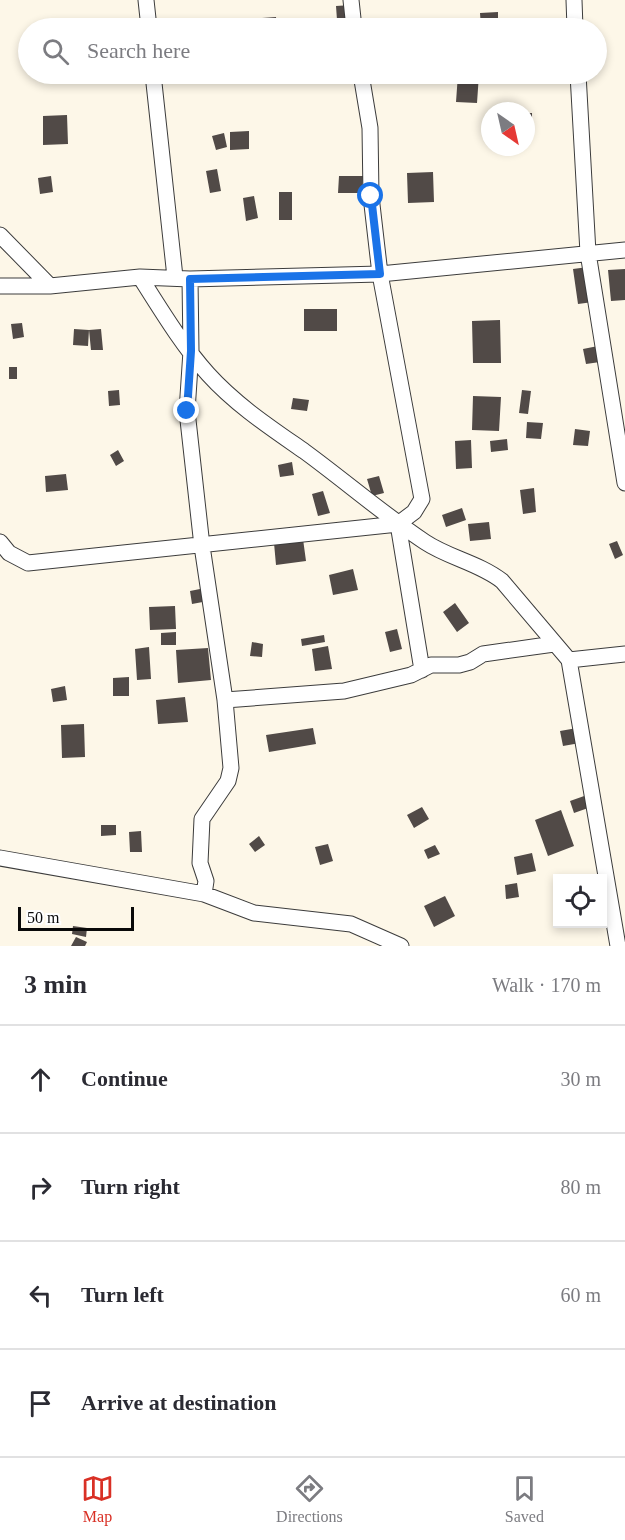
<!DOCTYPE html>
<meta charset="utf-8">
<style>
:root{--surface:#fff;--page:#f7f7f7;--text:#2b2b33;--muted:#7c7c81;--line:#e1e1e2;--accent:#d93025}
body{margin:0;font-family:Georgia,serif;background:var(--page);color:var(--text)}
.controls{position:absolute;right:18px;bottom:18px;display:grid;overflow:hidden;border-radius:0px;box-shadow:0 3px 9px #0003}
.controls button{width:54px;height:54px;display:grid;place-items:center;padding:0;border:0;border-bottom:2px solid var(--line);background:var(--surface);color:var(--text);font:30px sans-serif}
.compass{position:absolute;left:481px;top:102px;width:54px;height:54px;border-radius:50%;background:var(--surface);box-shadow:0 3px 9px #0003;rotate:146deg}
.scale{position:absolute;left:18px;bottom:15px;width:116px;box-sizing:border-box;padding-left:6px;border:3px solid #090909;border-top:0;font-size:16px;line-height:21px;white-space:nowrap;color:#090909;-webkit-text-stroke:4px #fff;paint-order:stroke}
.stop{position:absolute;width:18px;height:18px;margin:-14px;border:4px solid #1a73e8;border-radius:50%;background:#fff}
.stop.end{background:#1a73e8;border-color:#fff;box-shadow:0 2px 6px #0008}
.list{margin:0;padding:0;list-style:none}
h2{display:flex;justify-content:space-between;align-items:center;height:78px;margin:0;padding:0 24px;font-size:26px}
h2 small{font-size:20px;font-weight:400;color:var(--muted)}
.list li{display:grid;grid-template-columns:39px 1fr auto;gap:18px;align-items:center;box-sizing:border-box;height:108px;padding:0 24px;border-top:2px solid var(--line)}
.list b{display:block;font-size:22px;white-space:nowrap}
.list em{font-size:20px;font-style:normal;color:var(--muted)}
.icon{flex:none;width:33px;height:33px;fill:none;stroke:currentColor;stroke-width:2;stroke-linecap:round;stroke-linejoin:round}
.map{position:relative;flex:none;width:625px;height:946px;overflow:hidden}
.search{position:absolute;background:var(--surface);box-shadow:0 3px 9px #0003;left:18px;right:18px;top:18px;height:66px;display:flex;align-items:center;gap:15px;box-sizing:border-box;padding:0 21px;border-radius:33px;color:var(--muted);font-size:22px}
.sheet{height:510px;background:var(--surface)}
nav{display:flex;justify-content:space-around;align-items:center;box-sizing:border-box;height:84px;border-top:2px solid var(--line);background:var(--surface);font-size:16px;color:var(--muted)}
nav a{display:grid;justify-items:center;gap:3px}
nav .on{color:var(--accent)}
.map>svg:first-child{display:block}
</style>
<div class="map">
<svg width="625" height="946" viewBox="0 0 625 946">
<rect width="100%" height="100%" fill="#fdf7e8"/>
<!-- building -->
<path fill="#514a47" d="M351 5 352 18 337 20 336 6Z
M498 12V28H481L480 13Z
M276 17 277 28H263L262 18Z
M458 74H479L477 103 456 102Z
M526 113H532V139H526Z
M67 115 68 144 43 145V116Z
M249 131V149L230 150V132Z
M224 133 227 147 216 150 212 136Z
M217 169 221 191 210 193 206 171Z
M433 172 434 202 408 203 407 173Z
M51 176 53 192 40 194 38 178Z
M339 176H363L362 193H338Z
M279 192H292V220H279Z
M254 196 258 218 246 221 243 198Z
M588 267 593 302 578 304 573 269Z
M625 269V300L611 301 608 270Z
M304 309H337V331H304Z
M500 320 501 363H473L472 321Z
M22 323 24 337 13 339 11 324Z
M74 329 89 330 88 346 73 345Z
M101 329 103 350H91L89 330Z
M598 346 600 362 586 364 583 349Z
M9 367H17V379H9Z
M119 390 120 405 109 406 108 391Z
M522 390 531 391 528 414 519 413Z
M473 396 501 397 499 431 472 430Z
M293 398 309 400 307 411 291 409Z
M527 422 543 423 541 439 526 438Z
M575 429 590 431 588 446 573 445Z
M507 439 508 450 491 452 490 441Z
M471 440 472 468 456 469 455 441Z
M118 450 124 461 116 466 110 455Z
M292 462 294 475 280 477 278 465Z
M66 474 68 490 46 492 45 476Z
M379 476 384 493 372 496 367 479Z
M534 488 536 512 523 514 520 490Z
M323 491 330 513 318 516 312 494Z
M462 508 466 520 446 527 442 515Z
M489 522 491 539 470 541 468 524Z
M303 539 306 561 276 565 274 543Z
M617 541 623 555 615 559 609 544Z
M353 569 358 590 333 595 329 575Z
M205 588 208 601 192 604 190 591Z
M455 603 469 623 457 632 443 612Z
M175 606 176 629 150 630 149 607Z
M397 629 402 649 390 652 385 632Z
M176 632V645H161V633Z
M324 635 325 642 302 646 301 639Z
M252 642 263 644 262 657 250 656Z
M328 646 332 669 315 671 312 649Z
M149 647 151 679 137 680 135 649Z
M208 648 211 680 178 683 176 650Z
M129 677V696H113V678Z
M65 686 67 700 53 702 51 689Z
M185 697 188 722 158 724 156 700Z
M84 724 85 757 62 758 61 725Z
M313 728 316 744 269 752 266 735Z
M577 728 580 743 563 746 560 731Z
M587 795 591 807 574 813 570 801Z
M422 807 429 819 414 828 407 815Z
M561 810 574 846 548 856 535 820Z
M101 825H116V835L101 836Z
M141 831 142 852H130L129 832Z
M259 836 265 845 255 852 249 844Z
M328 844 333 861 320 865 315 847Z
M435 845 440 854 428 859 424 850Z
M532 853 536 871 517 875 514 857Z
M517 883 519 897 506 899 505 885Z
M445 896 455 916 434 927 424 906Z
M73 926 87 928 86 937 72 934Z
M76 937 87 942 85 946H71Z"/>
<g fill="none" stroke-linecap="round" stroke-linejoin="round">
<defs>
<path id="minor" d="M146 0 149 28
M351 0 354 28
M574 0 575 28
M153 74 175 277
M578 74 588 253 625 483
M0 235 50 286
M140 277C161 310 182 345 208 374 236 405 271 428 304 451 345 481 383 514 425 542 449 558 479 563 502 581L569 660 618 946
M190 279 191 351 187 411 202 546 225 700 231 768 228 781 202 819 200 863 206 881 204 894
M0 286H50L140 277 190 279 380 274 625 250
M398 524 422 670
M0 542 9 553 28 563 398 524 414 512 422 499 380 274 371 196 370 128 361 74
M569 660 625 654
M225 700 344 691 411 675 431 665H459L470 662 483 654 554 644
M0 858 204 894 254 913 351 924 401 946"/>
</defs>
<!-- minor casing -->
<use href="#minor" stroke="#3c3c3c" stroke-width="17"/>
<!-- minor -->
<use href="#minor" stroke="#fff" stroke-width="15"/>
</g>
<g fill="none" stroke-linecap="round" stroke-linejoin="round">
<!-- route -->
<path stroke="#1a73e8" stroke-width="8" d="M187 411 191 351 190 279 380 274 371 196"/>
</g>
</svg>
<div class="controls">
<button><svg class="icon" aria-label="locate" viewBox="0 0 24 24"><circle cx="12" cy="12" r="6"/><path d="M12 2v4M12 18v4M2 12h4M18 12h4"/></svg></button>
</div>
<svg class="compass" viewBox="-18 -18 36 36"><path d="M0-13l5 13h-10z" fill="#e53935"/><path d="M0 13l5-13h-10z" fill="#7c7c81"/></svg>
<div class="scale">50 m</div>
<div class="stop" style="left:371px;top:196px"></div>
<div class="stop end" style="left:187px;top:411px"></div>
<div class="search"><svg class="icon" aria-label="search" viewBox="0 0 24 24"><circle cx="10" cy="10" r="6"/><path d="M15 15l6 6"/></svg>Search here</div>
</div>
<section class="sheet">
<h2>3 min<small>Walk · 170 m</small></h2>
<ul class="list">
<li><svg class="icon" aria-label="ahead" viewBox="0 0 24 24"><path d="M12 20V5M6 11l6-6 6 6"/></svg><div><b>Continue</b></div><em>30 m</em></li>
<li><svg class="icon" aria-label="right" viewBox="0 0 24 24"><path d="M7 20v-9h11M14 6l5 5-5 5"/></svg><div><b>Turn right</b></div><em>80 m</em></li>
<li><svg class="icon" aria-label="left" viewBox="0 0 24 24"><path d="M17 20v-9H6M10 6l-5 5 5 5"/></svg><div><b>Turn left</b></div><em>60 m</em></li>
<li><svg class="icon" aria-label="arrive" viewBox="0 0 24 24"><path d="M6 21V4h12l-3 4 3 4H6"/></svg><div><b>Arrive at destination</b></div></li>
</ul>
</section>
<nav>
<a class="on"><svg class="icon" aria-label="map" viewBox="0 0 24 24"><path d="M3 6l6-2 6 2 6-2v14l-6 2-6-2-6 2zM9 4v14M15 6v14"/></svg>Map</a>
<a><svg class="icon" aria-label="directions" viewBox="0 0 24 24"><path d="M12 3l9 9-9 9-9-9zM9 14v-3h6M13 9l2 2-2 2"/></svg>Directions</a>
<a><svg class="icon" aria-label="saved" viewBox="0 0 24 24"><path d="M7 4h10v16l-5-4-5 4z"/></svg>Saved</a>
</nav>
